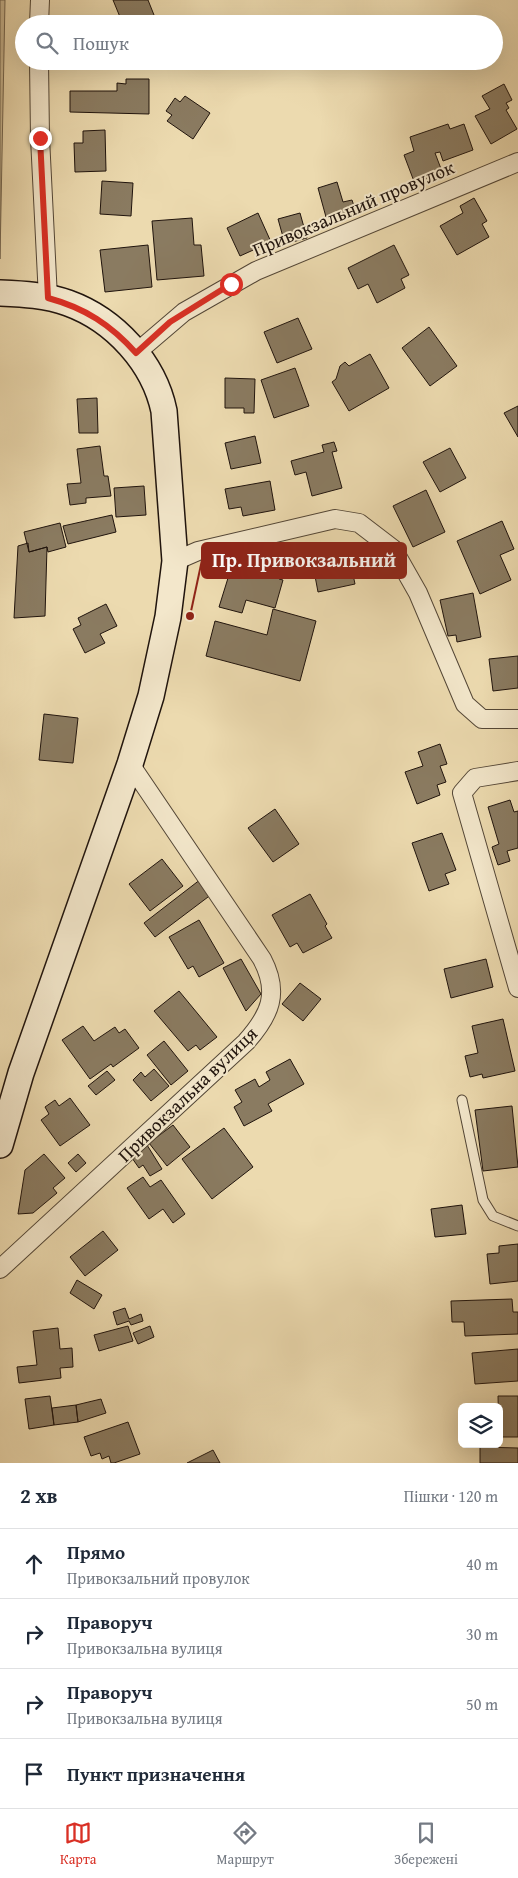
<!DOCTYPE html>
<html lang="uk">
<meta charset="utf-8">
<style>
:root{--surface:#fff;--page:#f6f6f7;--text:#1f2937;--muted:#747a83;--line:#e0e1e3;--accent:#d93025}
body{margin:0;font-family:"Gentium Book Plus",serif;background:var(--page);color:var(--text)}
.controls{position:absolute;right:15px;bottom:15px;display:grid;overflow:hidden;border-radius:8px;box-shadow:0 5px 20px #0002}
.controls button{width:45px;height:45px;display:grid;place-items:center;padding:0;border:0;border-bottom:1px solid var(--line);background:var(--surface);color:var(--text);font:25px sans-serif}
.stop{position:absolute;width:15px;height:15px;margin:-11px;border:4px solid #d93025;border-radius:50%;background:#fff}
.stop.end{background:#d93025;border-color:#fff;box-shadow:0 1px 5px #0008}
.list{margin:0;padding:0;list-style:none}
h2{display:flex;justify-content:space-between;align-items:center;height:65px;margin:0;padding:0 20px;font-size:21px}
h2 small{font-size:16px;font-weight:400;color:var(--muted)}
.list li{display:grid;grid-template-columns:32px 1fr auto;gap:15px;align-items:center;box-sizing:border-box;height:70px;padding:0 20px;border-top:1px solid var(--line)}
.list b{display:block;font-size:19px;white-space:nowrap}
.list p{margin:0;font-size:16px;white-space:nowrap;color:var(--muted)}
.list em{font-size:16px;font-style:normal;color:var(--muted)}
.icon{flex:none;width:28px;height:28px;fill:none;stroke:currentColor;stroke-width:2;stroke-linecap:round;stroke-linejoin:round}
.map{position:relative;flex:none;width:518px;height:1463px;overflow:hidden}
.search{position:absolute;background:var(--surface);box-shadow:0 5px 20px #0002;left:15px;right:15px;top:15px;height:55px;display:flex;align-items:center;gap:12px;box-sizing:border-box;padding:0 18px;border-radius:28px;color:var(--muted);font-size:19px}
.sheet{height:345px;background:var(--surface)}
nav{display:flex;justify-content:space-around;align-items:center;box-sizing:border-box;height:70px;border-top:1px solid var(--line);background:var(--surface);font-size:14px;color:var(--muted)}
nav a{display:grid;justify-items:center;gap:2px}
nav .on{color:var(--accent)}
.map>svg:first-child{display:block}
</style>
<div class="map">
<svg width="518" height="1463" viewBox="0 0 518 1463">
<rect width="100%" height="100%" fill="#ecdaaf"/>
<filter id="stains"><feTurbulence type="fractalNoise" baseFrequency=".004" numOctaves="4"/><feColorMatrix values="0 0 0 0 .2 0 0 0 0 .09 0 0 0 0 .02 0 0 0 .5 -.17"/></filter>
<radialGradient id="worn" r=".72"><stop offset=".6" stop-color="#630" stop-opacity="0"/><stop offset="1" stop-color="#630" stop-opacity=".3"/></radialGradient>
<!-- green -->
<path fill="#c9b893" stroke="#746650" d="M0 0H5L0 259Z"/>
<!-- building -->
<path fill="#8a7b61" stroke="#20140d" d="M113 0H148L156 20 146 24H103L120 17Z
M126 79H149V114L70 112V91H117V83L126 84Z
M504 84 512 100 506 103 509 108 506 110 517 129 491 144 475 116 490 109 482 96Z
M185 96 210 113 193 139 167 121 172 115 166 111 175 98 180 102Z
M448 124 450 129 464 124 473 150 443 161 440 152 435 153 443 174 415 184 404 155 414 151 410 137Z
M105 130 106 171 75 172 74 143H83V131Z
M102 181 133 183 131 216 100 214Z
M337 182 343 202 352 200 355 209 326 217 318 188Z
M474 198 487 221 482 224 489 237 457 255 440 226 463 213 460 206Z
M258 213 271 242 240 256 227 228Z
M300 213 307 238 285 244 278 219Z
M192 218 194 245H201L204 276 157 280 152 221Z
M148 245 152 287 105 292 100 250Z
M394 245 409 275 401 279 405 288 377 303 368 284 358 289 348 268Z
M298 318 312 349 277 363 264 332Z
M429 327 457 366 430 386 402 348Z
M370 354 389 388 349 411 332 382 336 379 340 366 345 362 349 366Z
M295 368 309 406 274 418 261 380Z
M225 378 255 379 254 413H244V408H225Z
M97 398 98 433H79L77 399Z
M518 406V437L504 413Z
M255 436 261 463 231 469 225 443Z
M334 442 337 451 332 452 342 488 312 496 306 472 295 475 291 461 324 452 322 445Z
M100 446 104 476H108L111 496 86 498V503L70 505 67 484 81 483 77 449Z
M450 448 466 478 440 492 423 462Z
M270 481 275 510 243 516 241 507 229 509 225 489Z
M144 486 146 515 116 517 114 488Z
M426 490 445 532 413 547 393 506Z
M112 515 116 532 68 544 63 526Z
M502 521 514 549 500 555 511 580 480 594 457 541Z
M60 523 66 547 48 552 47 547 29 552 24 532Z
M28 543 29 552 47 547 45 616 14 618 18 546Z
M347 546 355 584 318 592 312 560 320 559 319 551Z
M268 551 285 556 279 579 283 580 275 608 246 600 242 613 219 607 233 562 248 567 251 557 265 561Z
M473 593 481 637 457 642 456 635 448 636 440 600Z
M106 604 117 626 100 634 105 643 85 653 73 629 81 625 78 618Z
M273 609 316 621 300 681 206 656 215 621 267 635Z
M518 656V688L493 691 489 659Z
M44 714 78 718 73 763 39 760Z
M440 744 447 764 440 766 446 782 437 785 440 795 417 804 405 772 423 766 418 752Z
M510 800 514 812 518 811V848L507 851 510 861 498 865 492 847 499 844 488 807Z
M275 809 299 844 273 862 248 828Z
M442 833 456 870 445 874 449 884 429 891 412 843Z
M162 859 183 886 150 911 129 884Z
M201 879 212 894 155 937 144 923Z
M310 894 327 924 325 926 332 938 303 953 297 943 290 947 272 915Z
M199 920 224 963 199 977 193 966 188 969 169 937Z
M241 959 261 994 246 1011 223 968Z
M486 959 493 987 451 998 444 969Z
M300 983 321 999 303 1021 282 1004Z
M179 991 217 1037 200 1050 196 1045 188 1051 154 1011Z
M503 1019 515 1071 483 1078 482 1074 470 1077 465 1056 478 1053 472 1026Z
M83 1026 94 1041 115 1027 119 1033 125 1029 139 1048 113 1067 111 1064 90 1079 62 1040Z
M164 1041 188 1071 171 1085 147 1055Z
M290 1059 304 1084 268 1104 272 1111 244 1126 234 1107 242 1102 235 1090 255 1079 259 1087 270 1080 266 1072Z
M154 1069 169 1086 151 1101 133 1080 141 1072 145 1077Z
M107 1071 115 1080 96 1095 88 1086Z
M70 1098 90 1125 60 1146 41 1120 49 1114 45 1107 55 1100 59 1106Z
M512 1106 518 1167 483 1171 475 1110Z
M173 1125 190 1147 167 1166 149 1143Z
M224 1128 253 1167 212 1199 182 1159Z
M147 1145 162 1169 150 1176 143 1165 139 1168 132 1158Z
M44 1154 65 1178 53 1188 57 1193 33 1213 18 1214 25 1170Z
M78 1154 86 1163 76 1172 68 1163Z
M143 1177 150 1187 161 1180 185 1214 173 1223 163 1209 149 1219 127 1188Z
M462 1205 466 1234 435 1237 431 1209Z
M103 1231 118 1250 85 1276 70 1257Z
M518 1244V1281L490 1284 487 1254 499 1253V1246Z
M77 1280 102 1295 94 1309 70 1293Z
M512 1299 513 1312H518V1334L465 1336 464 1322H452L451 1301Z
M125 1308 129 1319 141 1314 143 1321 131 1325 129 1321 117 1325 113 1312Z
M128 1326 133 1341 99 1351 94 1335Z
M150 1326 154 1337 138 1344 133 1333Z
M58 1328 60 1349 72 1348 73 1367 60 1368 61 1378 19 1383 17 1367 37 1365 33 1331Z
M518 1349V1381L475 1384 472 1353Z
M50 1396 54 1425 29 1429 25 1399Z
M498 1396H518V1437H499Z
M101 1399 106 1413 78 1422 76 1405Z
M76 1405 78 1422 54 1425 52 1408Z
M128 1422 140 1454 114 1463H111L109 1456 102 1459 100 1453 91 1456 84 1437Z
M480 1447 518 1448V1463H480Z
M213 1450 220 1463H187Z"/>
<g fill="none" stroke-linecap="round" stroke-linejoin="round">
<defs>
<path id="lane" d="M462 1100 483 1200 493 1216 518 1226"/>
<path id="street" d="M39 24 40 0
M39 61 40 138 48 298
M136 353 184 312 256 271 518 162
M175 561 198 551 335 519 359 523 393 549 418 593 465 704 482 719H518
M518 771 475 778 462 793 518 988
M0 1269 246 1042C270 1015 280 993 262 959L130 764"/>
<path id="secondary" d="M0 293C23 294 46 295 68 303 115 320 154 363 164 411L175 561 168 617 151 696 130 764 21 1073 0 1145"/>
</defs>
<!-- lane casing -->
<use href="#lane" stroke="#534636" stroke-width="11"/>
<!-- street casing -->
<use href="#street" stroke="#534636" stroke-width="20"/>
<!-- secondary casing -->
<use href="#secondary" stroke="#20140d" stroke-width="28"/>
<!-- lane -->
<use href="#lane" stroke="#f3e7cb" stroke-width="9"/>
<!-- street -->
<use href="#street" stroke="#f3e7cb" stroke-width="18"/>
<!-- secondary -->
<use href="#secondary" stroke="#f3e7cb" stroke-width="25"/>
</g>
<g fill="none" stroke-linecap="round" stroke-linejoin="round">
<!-- route -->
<path stroke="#d93025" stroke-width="6" d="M40 138 48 298C85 308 111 325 136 353L170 322 231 284"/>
</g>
<g text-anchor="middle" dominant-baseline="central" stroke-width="4" stroke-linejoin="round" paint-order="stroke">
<!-- street labels -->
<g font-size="19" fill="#20140d" stroke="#f3e7cb">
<text transform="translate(353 208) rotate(-23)">Привокзальний провулок</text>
<text transform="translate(187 1094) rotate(-44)">Привокзальна вулиця</text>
</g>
</g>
<!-- callouts -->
<path fill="none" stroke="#8f2418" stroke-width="2" d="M190 616L202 560"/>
<circle fill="#8f2418" stroke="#f3e7cb" stroke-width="2" cx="190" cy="616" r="5"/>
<rect fill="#8f2418" stroke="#8f2418" stroke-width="2" x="202" y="543" width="204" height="35" rx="5"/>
<g font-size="20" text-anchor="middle" font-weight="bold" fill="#fff">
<text x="304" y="567">Пр. Привокзальний</text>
</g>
<rect width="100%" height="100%" filter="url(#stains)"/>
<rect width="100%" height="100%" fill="url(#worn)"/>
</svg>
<div class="controls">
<button><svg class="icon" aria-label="layers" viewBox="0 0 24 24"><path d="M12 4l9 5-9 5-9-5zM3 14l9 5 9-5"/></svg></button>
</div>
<div class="stop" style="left:231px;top:284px"></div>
<div class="stop end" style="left:40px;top:138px"></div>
<div class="search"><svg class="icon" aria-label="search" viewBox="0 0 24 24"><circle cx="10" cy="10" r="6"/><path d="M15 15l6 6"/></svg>Пошук</div>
</div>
<section class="sheet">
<h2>2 хв<small>Пішки · 120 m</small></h2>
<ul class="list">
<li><svg class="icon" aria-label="ahead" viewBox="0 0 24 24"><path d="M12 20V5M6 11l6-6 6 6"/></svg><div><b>Прямо</b><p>Привокзальний провулок</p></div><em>40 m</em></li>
<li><svg class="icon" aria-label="right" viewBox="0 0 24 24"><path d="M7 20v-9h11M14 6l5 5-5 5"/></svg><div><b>Праворуч</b><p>Привокзальна вулиця</p></div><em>30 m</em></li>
<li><svg class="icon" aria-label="right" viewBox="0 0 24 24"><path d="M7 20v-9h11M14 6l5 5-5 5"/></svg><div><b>Праворуч</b><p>Привокзальна вулиця</p></div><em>50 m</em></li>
<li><svg class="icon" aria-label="arrive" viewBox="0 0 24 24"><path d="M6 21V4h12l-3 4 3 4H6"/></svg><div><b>Пункт призначення</b></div></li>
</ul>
</section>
<nav>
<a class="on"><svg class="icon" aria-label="map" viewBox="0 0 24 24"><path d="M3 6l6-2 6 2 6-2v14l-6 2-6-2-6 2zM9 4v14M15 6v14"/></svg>Карта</a>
<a><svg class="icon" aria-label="directions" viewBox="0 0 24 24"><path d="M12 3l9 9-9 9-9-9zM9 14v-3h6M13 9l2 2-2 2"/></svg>Маршрут</a>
<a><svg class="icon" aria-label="saved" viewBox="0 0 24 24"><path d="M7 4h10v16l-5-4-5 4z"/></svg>Збережені</a>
</nav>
